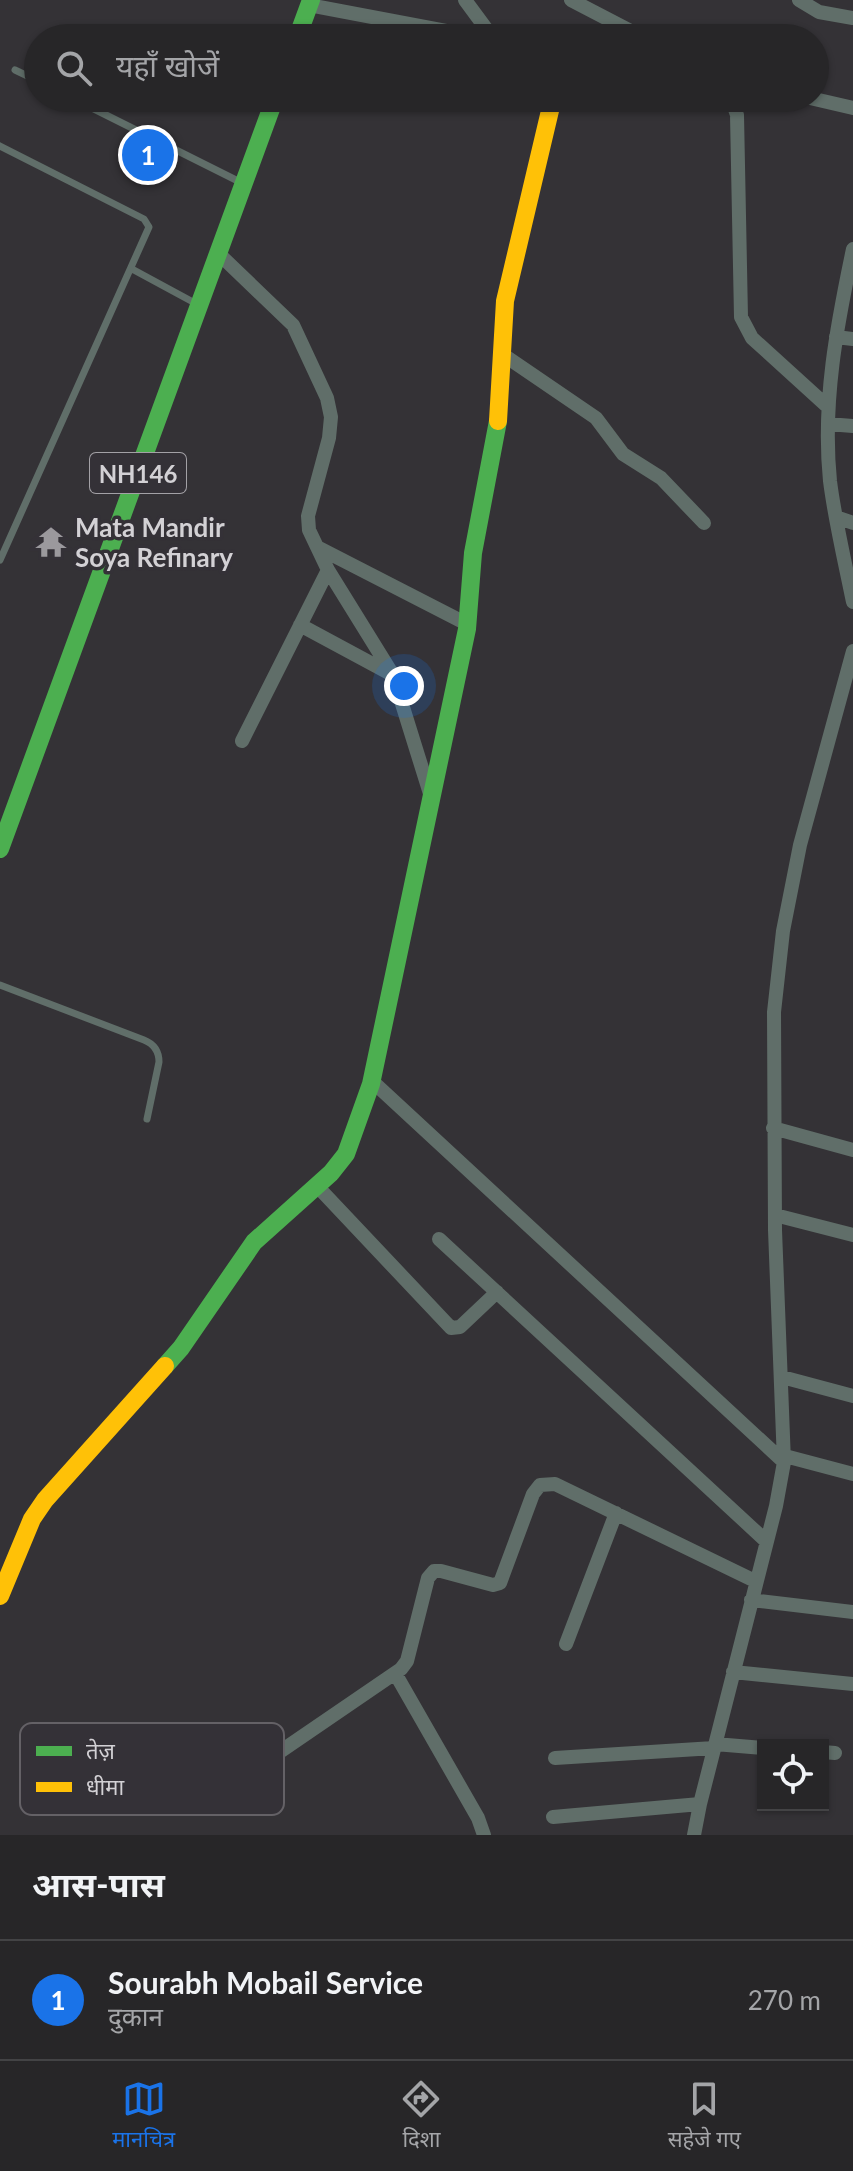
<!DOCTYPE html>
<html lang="hi">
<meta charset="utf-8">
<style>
:root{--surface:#272628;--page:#2f2e30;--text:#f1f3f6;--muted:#a4a5a8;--line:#434345;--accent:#1a73e8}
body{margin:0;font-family:Lato,"Noto Sans Devanagari",sans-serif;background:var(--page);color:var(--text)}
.controls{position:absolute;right:24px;bottom:24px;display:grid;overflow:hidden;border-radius:0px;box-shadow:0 2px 6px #0004}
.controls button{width:72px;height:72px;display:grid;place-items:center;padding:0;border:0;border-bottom:2px solid var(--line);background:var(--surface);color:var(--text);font:40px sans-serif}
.you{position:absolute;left:404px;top:686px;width:28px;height:28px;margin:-20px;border:6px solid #fff;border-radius:50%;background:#1a73e8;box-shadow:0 0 0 12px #1a73e833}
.badge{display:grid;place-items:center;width:52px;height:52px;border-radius:50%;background:var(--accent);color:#fff;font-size:26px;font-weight:700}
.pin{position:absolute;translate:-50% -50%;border:4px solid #fff;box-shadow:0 2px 8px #0006}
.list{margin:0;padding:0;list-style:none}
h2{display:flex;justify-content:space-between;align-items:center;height:104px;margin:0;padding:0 32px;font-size:34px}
h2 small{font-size:26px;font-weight:400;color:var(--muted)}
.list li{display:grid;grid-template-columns:52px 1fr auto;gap:24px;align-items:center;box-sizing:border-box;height:120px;padding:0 32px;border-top:2px solid var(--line)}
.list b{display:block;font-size:30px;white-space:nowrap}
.list p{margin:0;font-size:26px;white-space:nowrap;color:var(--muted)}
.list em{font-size:26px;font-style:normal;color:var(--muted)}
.icon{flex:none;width:44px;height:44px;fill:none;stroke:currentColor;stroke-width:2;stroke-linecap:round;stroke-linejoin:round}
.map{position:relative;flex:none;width:853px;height:1835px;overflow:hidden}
.search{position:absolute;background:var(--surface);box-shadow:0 2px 6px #0004;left:24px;right:24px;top:24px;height:88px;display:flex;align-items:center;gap:20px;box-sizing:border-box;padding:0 28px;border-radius:44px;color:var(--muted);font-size:30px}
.sheet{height:224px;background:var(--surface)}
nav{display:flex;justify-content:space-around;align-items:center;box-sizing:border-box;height:112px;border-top:2px solid var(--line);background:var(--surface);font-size:22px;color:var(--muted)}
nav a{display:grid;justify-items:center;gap:4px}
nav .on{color:var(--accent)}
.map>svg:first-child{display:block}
</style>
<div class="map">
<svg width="853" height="1835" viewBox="0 0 853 1835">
<rect width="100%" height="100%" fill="#343236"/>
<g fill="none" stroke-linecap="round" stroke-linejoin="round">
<!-- lane -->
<path stroke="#606e69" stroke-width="7" d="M15 70 38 81
M72 98 238 181
M0 146 144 219 149 227 0 560
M132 269 193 302
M0 985 144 1040C154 1044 159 1051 159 1062L147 1119"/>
<!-- street -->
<path stroke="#606e69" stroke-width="14" d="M465 0 493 38
M571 0 644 38
M799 0 819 12 853 18
M309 5 483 38
M731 98 737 115 741 317 752 338 828 407
M810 98 853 108
M853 249C837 325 822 402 830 481 835 521 845 562 853 602
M219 254 293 325 327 398 331 417 329 438 308 516 309 530 328 570 393 675 431 797
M836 337 853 339
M502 354 596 418 623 454 661 478 704 523
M828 424 853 426
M836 517 853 523
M317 547 467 624
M300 625 391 674
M242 741 328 570
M372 1081 784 1462
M773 1128 853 1150
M317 1186 451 1328 460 1327 497 1292
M775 1215 853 1235
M439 1239 766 1541
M782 1377 853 1396
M785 1456 853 1474
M751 1600 853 1612
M566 1644 616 1513
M733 1672 853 1684
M395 1673 478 1818 484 1835
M715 1744 763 1748
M823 1752 835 1753
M555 1758 714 1748
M205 1803 401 1669 407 1661 428 1578 434 1571H441L493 1585 500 1583 533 1494 540 1485 555 1484 755 1581
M553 1817 700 1804
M694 1835 700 1804 776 1506 784 1462 775 1230 774 1012 783 931 800 845 853 651"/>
<!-- fast -->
<path stroke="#4caf50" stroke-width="18" d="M297 38 311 0
M0 849 275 98
M165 1366 181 1348 254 1242 331 1173 346 1154 371 1084 467 629 473 553 498 421"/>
<!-- slow -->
<path stroke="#ffc107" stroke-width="18" d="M498 421 505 301 553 98
M0 1596 32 1519 45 1500 165 1366"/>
</g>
<!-- icons -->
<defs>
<symbol id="temple-bare" viewBox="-9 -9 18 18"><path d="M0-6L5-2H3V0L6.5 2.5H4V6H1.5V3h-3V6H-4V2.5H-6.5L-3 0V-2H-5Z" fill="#9b999d" stroke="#343137" stroke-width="2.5" paint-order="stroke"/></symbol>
</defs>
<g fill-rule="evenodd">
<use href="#temple-bare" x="29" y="520" width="44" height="44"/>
</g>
<g text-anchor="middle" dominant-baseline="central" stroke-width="7" stroke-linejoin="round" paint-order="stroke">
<!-- shield labels -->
<rect fill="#343137" stroke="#a3a1a6" stroke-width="2" x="90" y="453" width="96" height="40" rx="6"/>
<g font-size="24" font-weight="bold" fill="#d3d1d5">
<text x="138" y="473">NH146</text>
</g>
<!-- poi labels -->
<g font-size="26" font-weight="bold" fill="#d3d1d5" stroke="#343137" text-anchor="start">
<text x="75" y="527">Mata Mandir<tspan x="75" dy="30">Soya Refinary</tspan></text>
</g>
</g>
<!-- legend -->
<rect x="20" y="1723" width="264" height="92" rx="12" fill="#343137" stroke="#646166" stroke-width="2"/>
<rect x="36" y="1746" width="36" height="10" fill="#4caf50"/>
<rect x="36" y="1782" width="36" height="10" fill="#ffc107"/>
<g font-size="22" fill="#d3d1d5">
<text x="86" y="1759">तेज़</text>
<text x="86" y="1795">धीमा</text>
</g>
</svg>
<div class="controls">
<button><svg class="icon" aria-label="locate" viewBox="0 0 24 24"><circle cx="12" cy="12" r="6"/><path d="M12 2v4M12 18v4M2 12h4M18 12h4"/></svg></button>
</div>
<div class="you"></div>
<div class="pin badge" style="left:148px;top:155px">1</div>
<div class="search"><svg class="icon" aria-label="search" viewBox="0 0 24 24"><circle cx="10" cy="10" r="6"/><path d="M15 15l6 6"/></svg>यहाँ खोजें</div>
</div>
<section class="sheet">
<h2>आस-पास<small></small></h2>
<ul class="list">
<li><span class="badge">1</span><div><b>Sourabh Mobail Service</b><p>दुकान</p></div><em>270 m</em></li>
</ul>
</section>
<nav>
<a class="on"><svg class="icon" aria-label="map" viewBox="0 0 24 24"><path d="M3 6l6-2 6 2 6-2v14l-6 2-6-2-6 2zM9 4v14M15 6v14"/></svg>मानचित्र</a>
<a><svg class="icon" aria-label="directions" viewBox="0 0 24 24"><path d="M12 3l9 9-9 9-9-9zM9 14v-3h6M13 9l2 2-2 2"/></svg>दिशा</a>
<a><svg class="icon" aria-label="saved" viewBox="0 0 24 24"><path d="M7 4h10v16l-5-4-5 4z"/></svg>सहेजे गए</a>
</nav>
